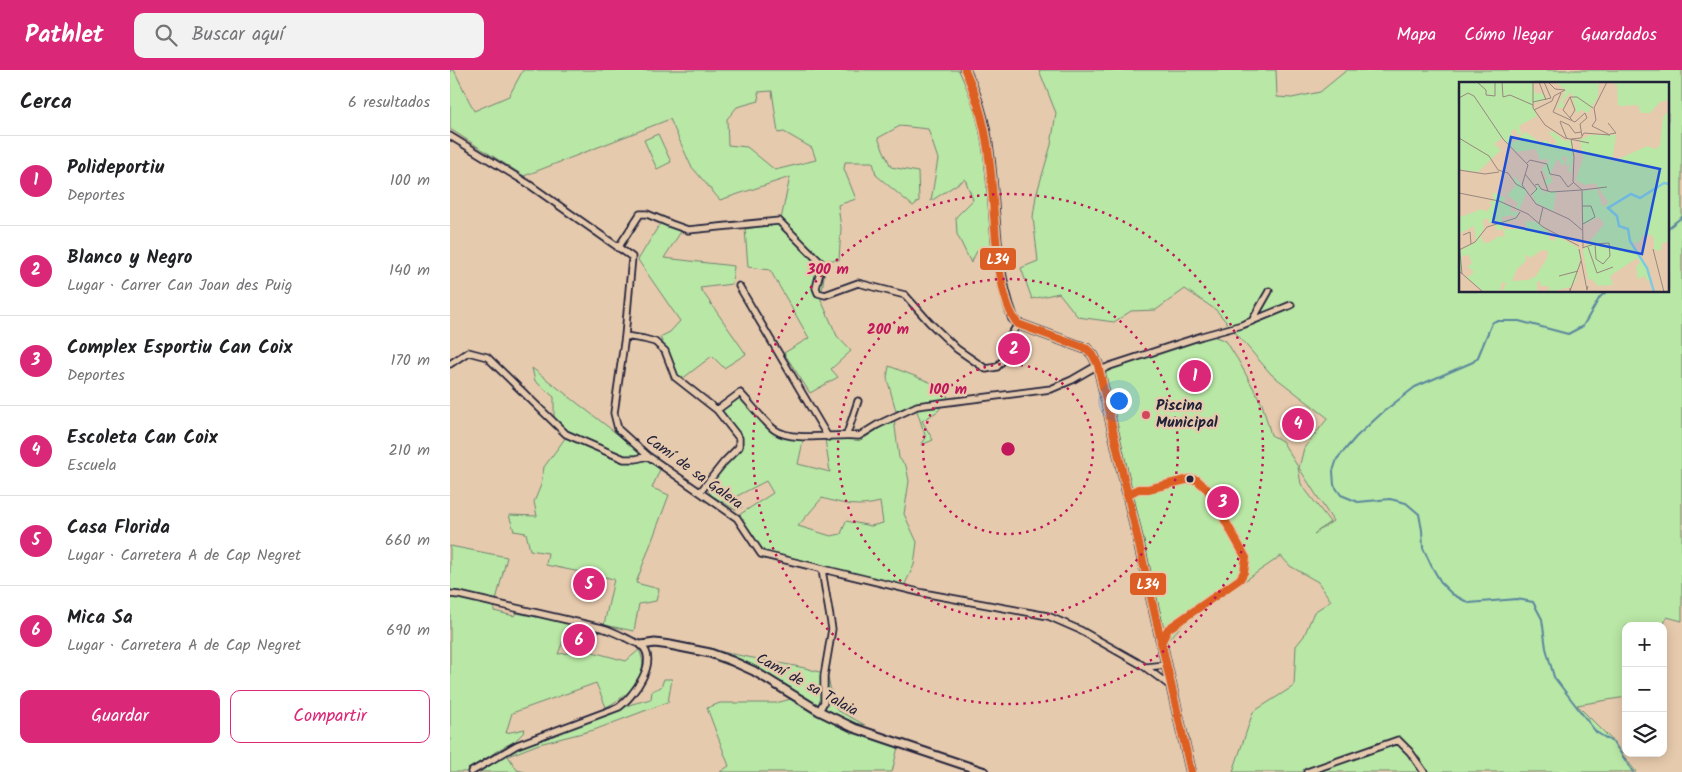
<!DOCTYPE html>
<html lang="es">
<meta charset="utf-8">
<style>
:root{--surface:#fff;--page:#f2f2f2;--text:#202124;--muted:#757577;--line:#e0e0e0;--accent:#db2777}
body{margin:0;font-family:Kalam,sans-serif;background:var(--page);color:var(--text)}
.controls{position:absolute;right:15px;bottom:15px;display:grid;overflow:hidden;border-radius:10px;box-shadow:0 2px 12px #0003}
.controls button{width:45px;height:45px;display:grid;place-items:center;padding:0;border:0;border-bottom:1px solid var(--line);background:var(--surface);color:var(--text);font:25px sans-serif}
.you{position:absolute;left:668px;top:330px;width:18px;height:18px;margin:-12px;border:4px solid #fff;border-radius:50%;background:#1a73e8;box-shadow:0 0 0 8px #1a73e833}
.badge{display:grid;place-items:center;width:32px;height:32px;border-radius:50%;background:var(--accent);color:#fff;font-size:16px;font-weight:700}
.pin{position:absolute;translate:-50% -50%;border:2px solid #fff;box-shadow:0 1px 5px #0006}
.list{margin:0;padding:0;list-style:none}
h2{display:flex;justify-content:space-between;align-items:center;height:65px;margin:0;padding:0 20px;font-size:21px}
h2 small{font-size:16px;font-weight:400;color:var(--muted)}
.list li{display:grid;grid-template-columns:32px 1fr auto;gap:15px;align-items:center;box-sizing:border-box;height:90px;padding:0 20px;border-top:1px solid var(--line)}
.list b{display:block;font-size:19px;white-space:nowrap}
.list p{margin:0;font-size:16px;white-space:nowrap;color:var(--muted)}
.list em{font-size:16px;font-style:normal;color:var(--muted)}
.actions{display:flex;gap:10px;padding:15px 20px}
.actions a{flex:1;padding:11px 0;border:1px solid var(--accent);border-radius:10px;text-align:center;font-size:18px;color:var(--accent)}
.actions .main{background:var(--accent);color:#fff}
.icon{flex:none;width:28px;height:28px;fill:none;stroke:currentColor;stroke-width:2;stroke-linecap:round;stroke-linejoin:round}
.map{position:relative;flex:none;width:1232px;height:702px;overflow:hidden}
header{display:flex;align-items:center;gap:30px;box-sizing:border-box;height:70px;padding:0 25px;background:var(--accent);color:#fff}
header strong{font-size:24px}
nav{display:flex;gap:28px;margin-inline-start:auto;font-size:18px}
.search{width:350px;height:45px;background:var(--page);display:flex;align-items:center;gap:12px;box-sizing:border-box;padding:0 18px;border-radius:10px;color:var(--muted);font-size:19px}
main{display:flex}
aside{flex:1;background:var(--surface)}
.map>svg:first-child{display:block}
</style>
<header>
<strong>Pathlet</strong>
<div class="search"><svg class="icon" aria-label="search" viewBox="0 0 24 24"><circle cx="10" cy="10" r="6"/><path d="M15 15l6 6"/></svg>Buscar aquí</div>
<nav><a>Mapa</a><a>Cómo llegar</a><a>Guardados</a></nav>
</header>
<main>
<aside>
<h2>Cerca<small>6 resultados</small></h2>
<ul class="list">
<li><span class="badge">1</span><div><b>Polideportiu</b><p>Deportes</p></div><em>100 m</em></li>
<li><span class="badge">2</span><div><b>Blanco y Negro</b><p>Lugar · Carrer Can Joan des Puig</p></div><em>140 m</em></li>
<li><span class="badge">3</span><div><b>Complex Esportiu Can Coix</b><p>Deportes</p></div><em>170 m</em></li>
<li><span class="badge">4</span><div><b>Escoleta Can Coix</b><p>Escuela</p></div><em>210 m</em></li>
<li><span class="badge">5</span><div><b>Casa Florida</b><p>Lugar · Carretera A de Cap Negret</p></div><em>660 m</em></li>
<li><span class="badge">6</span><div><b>Mica Sa</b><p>Lugar · Carretera A de Cap Negret</p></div><em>690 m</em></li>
</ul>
<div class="actions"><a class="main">Guardar</a><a>Compartir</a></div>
</aside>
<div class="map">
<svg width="1232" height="702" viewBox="0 0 1232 702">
<rect width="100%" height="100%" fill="#e6caad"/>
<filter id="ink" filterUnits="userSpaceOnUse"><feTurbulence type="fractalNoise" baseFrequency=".02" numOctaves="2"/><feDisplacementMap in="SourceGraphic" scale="10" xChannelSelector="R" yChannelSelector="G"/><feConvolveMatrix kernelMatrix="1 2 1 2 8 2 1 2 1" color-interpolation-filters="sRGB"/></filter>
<g filter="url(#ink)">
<!-- green -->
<path fill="#b9e7a5" stroke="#6e8470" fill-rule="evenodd" d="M0 0H4L24 41 59 26 73 0H513L530 48 538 98 545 193 538 194 536 181H527L521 193 507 164 506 147 523 130 515 109 481 131 488 89 478 59 450 56 428 68 441 97 468 102 469 131 463 136 426 105 423 92H395L394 99 406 129 388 135 391 158 389 190H376L371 230 387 266 401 281 381 299 388 307 360 323 334 283 359 268 320 200 298 197 295 159 330 154 340 107 270 130 241 96 220 49 74 106 0 59ZM322 21 328 63 334 62 362 78 366 90 325 100 297 77 278 75 277 49 287 37 309 31 308 22Z
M589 0H826L827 27 842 28 870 22 897 0H1232V551L1217 547 1213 556H1176V627L1127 635 1159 667 1186 702H783L803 642 844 616 846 576 854 566 864 542 881 531 868 512 840 496 831 486 736 551 717 571 712 556 654 305 656 300 763 266 776 271 788 290 812 334 821 365 832 371 848 397 851 414 880 452 864 464 883 451 849 398 854 378 878 348 821 304 766 240 735 219 706 240 681 241 664 252 628 247 609 223 582 229 571 198 588 191 583 147 586 126 601 75 606 43ZM1011 14H1218V221H1011Z
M208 64 221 92 207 99 194 70Z
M211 152 232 160 214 188 284 196 282 214 250 218 296 284 274 298 262 286 232 309 228 306 210 267 220 262 230 251 188 190Z
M439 296 495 318 498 329 464 334 446 341 437 308Z
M82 298 193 384 174 387 121 363 104 349V327L85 311Z
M287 327H290L320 360 334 366 354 367 348 394 380 402 375 369H405L416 367 444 349 449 388 456 396 459 411 454 444 467 472 464 495 454 516 319 484 309 476 289 445 323 423 316 411 287 426 292 437 286 440 261 425 257 418 274 394 290 378V368L271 342 272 338ZM372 428C393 434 408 438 430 432L433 453 421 456 396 451 391 464 381 466 348 456Z
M493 334 488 341 472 351 483 370 471 375 476 368 466 338Z
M116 367 171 392H183L198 388 211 397 202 418 219 425 186 513 209 519 206 531 189 534 184 561 154 555 164 509 96 495 98 483 80 480 76 463 64 461 59 445 87 446 84 432 91 415 94 397Z
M0 476 57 487 46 530 8 521H0Z
M0 527 27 532 44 537V541L64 546 66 543 120 553 108 584 139 581 176 591 189 580C202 605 177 627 156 637L146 613 62 643 56 663 75 659 74 662 65 671 50 679 16 702H0Z
M272 582 355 598 373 603 372 631 369 636 292 590Z
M377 604 384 634 387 640 415 655 404 653 377 641 375 637Z
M214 609H222L218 632 144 660 89 674 58 686 67 700 75 702H25L67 677 182 634 201 629 202 621 211 617Z
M341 629 390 657 448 677 442 702H270L279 696 257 638 270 633H326Z"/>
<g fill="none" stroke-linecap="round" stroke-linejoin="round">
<!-- stream -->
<path stroke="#5a879d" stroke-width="2" d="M1218 158 1232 147
M1157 221 1150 227 1133 256 1118 264 1069 251H1045L1042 253 1028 287 1023 292 965 317 933 342 906 367 887 389 883 401 884 415 891 425 908 432 940 429 956 433 969 444 972 460 973 478 982 497 992 514 1002 524 1019 533 1067 529 1083 532 1092 549 1096 578 1104 607 1146 662 1164 673 1183 702"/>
<defs>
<path id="minor" d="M0 66 77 113 182 187 175 266 164 343 168 359 198 386 287 448 311 484 473 523 598 546 630 560 692 595 719 615
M168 178 190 144H197L221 154 238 160 329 151 372 194 366 218 368 223 375 225 408 213 455 225 479 252 507 279 536 299 547 297 554 289 559 268 568 254
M289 216 378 367
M802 251 819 221
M175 266 194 269 205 272 215 281 225 307 267 340 289 368V377L274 392 251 421
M0 294 18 282 37 287 116 364 174 389H186L198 386
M649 301 660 296 752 266 792 255 841 235
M267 340 290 323C299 332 316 354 325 360 344 373 386 363 409 366L427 355 467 336 601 319 622 310 648 295
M397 364 408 331
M0 524 9 525 152 558C163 561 170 565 180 570 183 572 188 573 191 575 210 591 183 627 169 637L67 675 21 702
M696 597 716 595
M369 641 374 632V606L382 559 372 500
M857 702 948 670 960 682 974 702"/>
<path id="tertiary" d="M191 575 205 573 220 575 260 583 282 591 304 601 369 641 404 658 535 702"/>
<path id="primary" d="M515 0C522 15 528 31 532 47 549 113 538 183 563 248L568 254 637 279 643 285 648 295 741 702"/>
</defs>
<!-- minor casing -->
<use href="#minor" stroke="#22223b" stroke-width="9"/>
<!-- tertiary casing -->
<use href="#tertiary" stroke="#22223b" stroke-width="11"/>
<!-- primary casing -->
<use href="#primary" stroke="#22223b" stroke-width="12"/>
<!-- minor -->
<use href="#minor" stroke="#e6caad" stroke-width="5.5"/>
<!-- tertiary -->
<use href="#tertiary" stroke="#e6caad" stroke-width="7"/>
<!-- primary -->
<use href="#primary" stroke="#e6caad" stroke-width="9"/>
<defs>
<path id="bus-1" d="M515 0C529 31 537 63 540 96 545 134 544 226 568 254L637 279 643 285 648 295 741 702
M677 425 688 419H698L740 409 747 410 758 420 796 488 794 502 790 509 718 559 711 573"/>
</defs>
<!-- bus-1 casing -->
<use href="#bus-1" stroke="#e6caad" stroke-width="11"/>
<!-- bus-1 -->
<use href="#bus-1" stroke="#dd5e24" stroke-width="8"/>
</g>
</g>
<!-- distance rings -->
<g fill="none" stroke="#c2185b" stroke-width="2.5" stroke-dasharray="2.5 5">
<circle cx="558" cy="379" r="85"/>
<circle cx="558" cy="379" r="170"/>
<circle cx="558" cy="379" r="255"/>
</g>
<!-- markers -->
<circle fill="#d1495b" stroke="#e6caad" stroke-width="2" cx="696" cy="345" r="5"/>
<circle fill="#22223b" stroke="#e6caad" stroke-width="2" cx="740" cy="409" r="4.5"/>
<g text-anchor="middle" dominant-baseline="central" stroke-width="5" stroke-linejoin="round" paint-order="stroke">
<!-- poi labels -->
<g font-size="15" font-weight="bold" fill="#22223b" stroke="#e6caad" text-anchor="start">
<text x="706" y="336">Piscina<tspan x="706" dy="17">Municipal</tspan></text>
</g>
<!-- street labels -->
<g font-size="15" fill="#22223b" stroke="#e6caad">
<text transform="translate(244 402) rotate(36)">Camí de sa Galera</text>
<text transform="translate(357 615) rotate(29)">Camí de sa Talaia</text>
</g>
</g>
<!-- overview -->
<g transform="translate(1009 12)">
<rect width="210" height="210" fill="#e6caad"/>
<path d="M0 0H74L76 11 85 12 86 18 73 22 78 34 60 44 63 53 58 52 57 46 52 50 54 61 67 50 82 61 86 58 94 63 98 60 90 51 93 49 106 59 112 58 115 71 112 91 109 88 112 82 107 84 108 75H102L106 80 105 84 98 77 91 93 94 100 87 104 85 98 89 97 83 87 90 77 81 78 77 67 58 70 43 56 35 62 42 68 19 90 0 88ZM96 0H140L139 15 129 31 122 28 118 32 112 10 104 19 105 25 98 26 107 8ZM151 0H210V18L201 20 191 31H182L179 23 159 24 158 3ZM210 28V159L202 162 203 168H195V156L192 153H185L179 161H172L190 187 191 198 188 199 186 194 179 197 177 185 181 180 178 176 151 194 154 203 139 204 133 197 129 198 124 168 145 142 140 135 124 143 123 109 138 107 144 125 149 120 136 101 126 103 117 98 124 76 121 58 131 53H157L153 80 188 64 197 67 201 63 204 35ZM54 93 68 109 60 128 57 126 59 121 48 113 57 103ZM79 102 87 113 88 109H97L94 129 77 121 73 113ZM34 110 47 116 44 121 53 125 51 129 60 130 55 136 54 133 43 135V139L63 135 42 142 46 147H67V139L77 140 89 149 91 158 95 159 98 154 118 165 122 171 117 199 112 205 90 210V204H82L81 199 78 200V210H43L47 201 43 200 41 210H25L8 196 15 190 8 184 13 182 10 173 3 174V190L0 188V169L17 160 22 154 24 160 29 161 40 154 46 155 44 147 38 148 34 140 29 141 30 137H24L25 147 17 159 15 144 0 152V122L1 135 23 127 27 130 34 122 29 121 34 119ZM83 168 89 169 88 176 77 194 69 198 53 199 58 187 67 179 66 172 71 176Z" fill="#b9e7a5" fill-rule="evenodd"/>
<path fill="none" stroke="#7fcadf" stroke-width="2.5" d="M195 210 188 186 171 159 169 147 160 144 158 134 149 126 172 112 181 116 205 101 210 102"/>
<path fill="none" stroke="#98877f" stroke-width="1" d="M18 0 27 8V13M43 0 44 15M74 0V26L86 43 106 56 130 61M80 0 87 18M89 0 96 7 106 8M102 11 94 30 116 40 126 31 128 36 121 42 123 54M27 13 36 14V0M44 15 51 13 74 23M111 15 104 28 113 38M111 15H118L134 26M0 16 9 11 15 14 44 57 69 83 63 103 77 122 110 137 123 148M74 20 92 16 85 0M75 28 93 19 95 14 106 8M111 36 116 28 111 15M101 39 110 43 116 51 122 50M101 40 108 57M149 41 157 51 151 52M0 56 30 74 39 88 49 91 57 102 66 107M68 81 71 78 88 82 91 92 101 94 109 105 114 101M0 88 26 92 40 90M82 89 89 109M66 92 78 107 72 113M76 103 79 102 82 107 92 110 122 108M123 108 148 105M0 111 40 119 69 132 84 145 120 164M123 124H132L136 135 124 142M80 142 84 125M4 153 11 150 12 162M0 159 3 192M124 165 123 108 114 100 115 75 112 57 122 56 125 51 151 53 133 44 137 38 135 26 148 0M129 165 138 191 154 185M123 166 129 164 136 162 150 161 151 174 144 182 137 177 136 162M120 167 128 208 129 204M194 167 205 210M0 168 16 160 28 145 57 136 61 130M0 189 24 210M100 194 119 189M111 206V209L122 179"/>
<path fill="#1d4ed8" fill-opacity="0.15" stroke="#1d4ed8" stroke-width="2.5" d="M52 55 201 87 183 172 34 140Z"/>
<rect width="210" height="210" fill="none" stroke="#22223b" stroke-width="2.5"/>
</g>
<circle cx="558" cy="379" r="8" fill="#c2185b" stroke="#e6caad" stroke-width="2.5"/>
<g font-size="15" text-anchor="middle" font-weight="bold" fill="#c2185b" stroke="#e6caad" stroke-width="5" stroke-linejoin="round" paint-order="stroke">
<text x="378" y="204">300 m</text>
<text x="438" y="264">200 m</text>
<text x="498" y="324">100 m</text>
</g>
<g stroke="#e6caad" stroke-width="2">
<rect x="529" y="177" width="38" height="24" rx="5" fill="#dd5e24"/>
<rect x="679" y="502" width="38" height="24" rx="5" fill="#dd5e24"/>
</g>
<g font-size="14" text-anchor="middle" font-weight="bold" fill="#fff">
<text x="548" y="194">L34</text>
<text x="698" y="519">L34</text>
</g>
</svg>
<div class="controls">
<button>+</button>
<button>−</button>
<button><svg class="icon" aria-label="layers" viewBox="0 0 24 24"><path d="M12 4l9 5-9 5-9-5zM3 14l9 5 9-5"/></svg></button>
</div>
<div class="you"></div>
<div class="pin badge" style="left:745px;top:306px">1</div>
<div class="pin badge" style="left:564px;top:279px">2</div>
<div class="pin badge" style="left:773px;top:432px">3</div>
<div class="pin badge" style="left:848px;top:354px">4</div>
<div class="pin badge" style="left:139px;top:514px">5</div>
<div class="pin badge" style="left:129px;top:570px">6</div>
</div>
</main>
